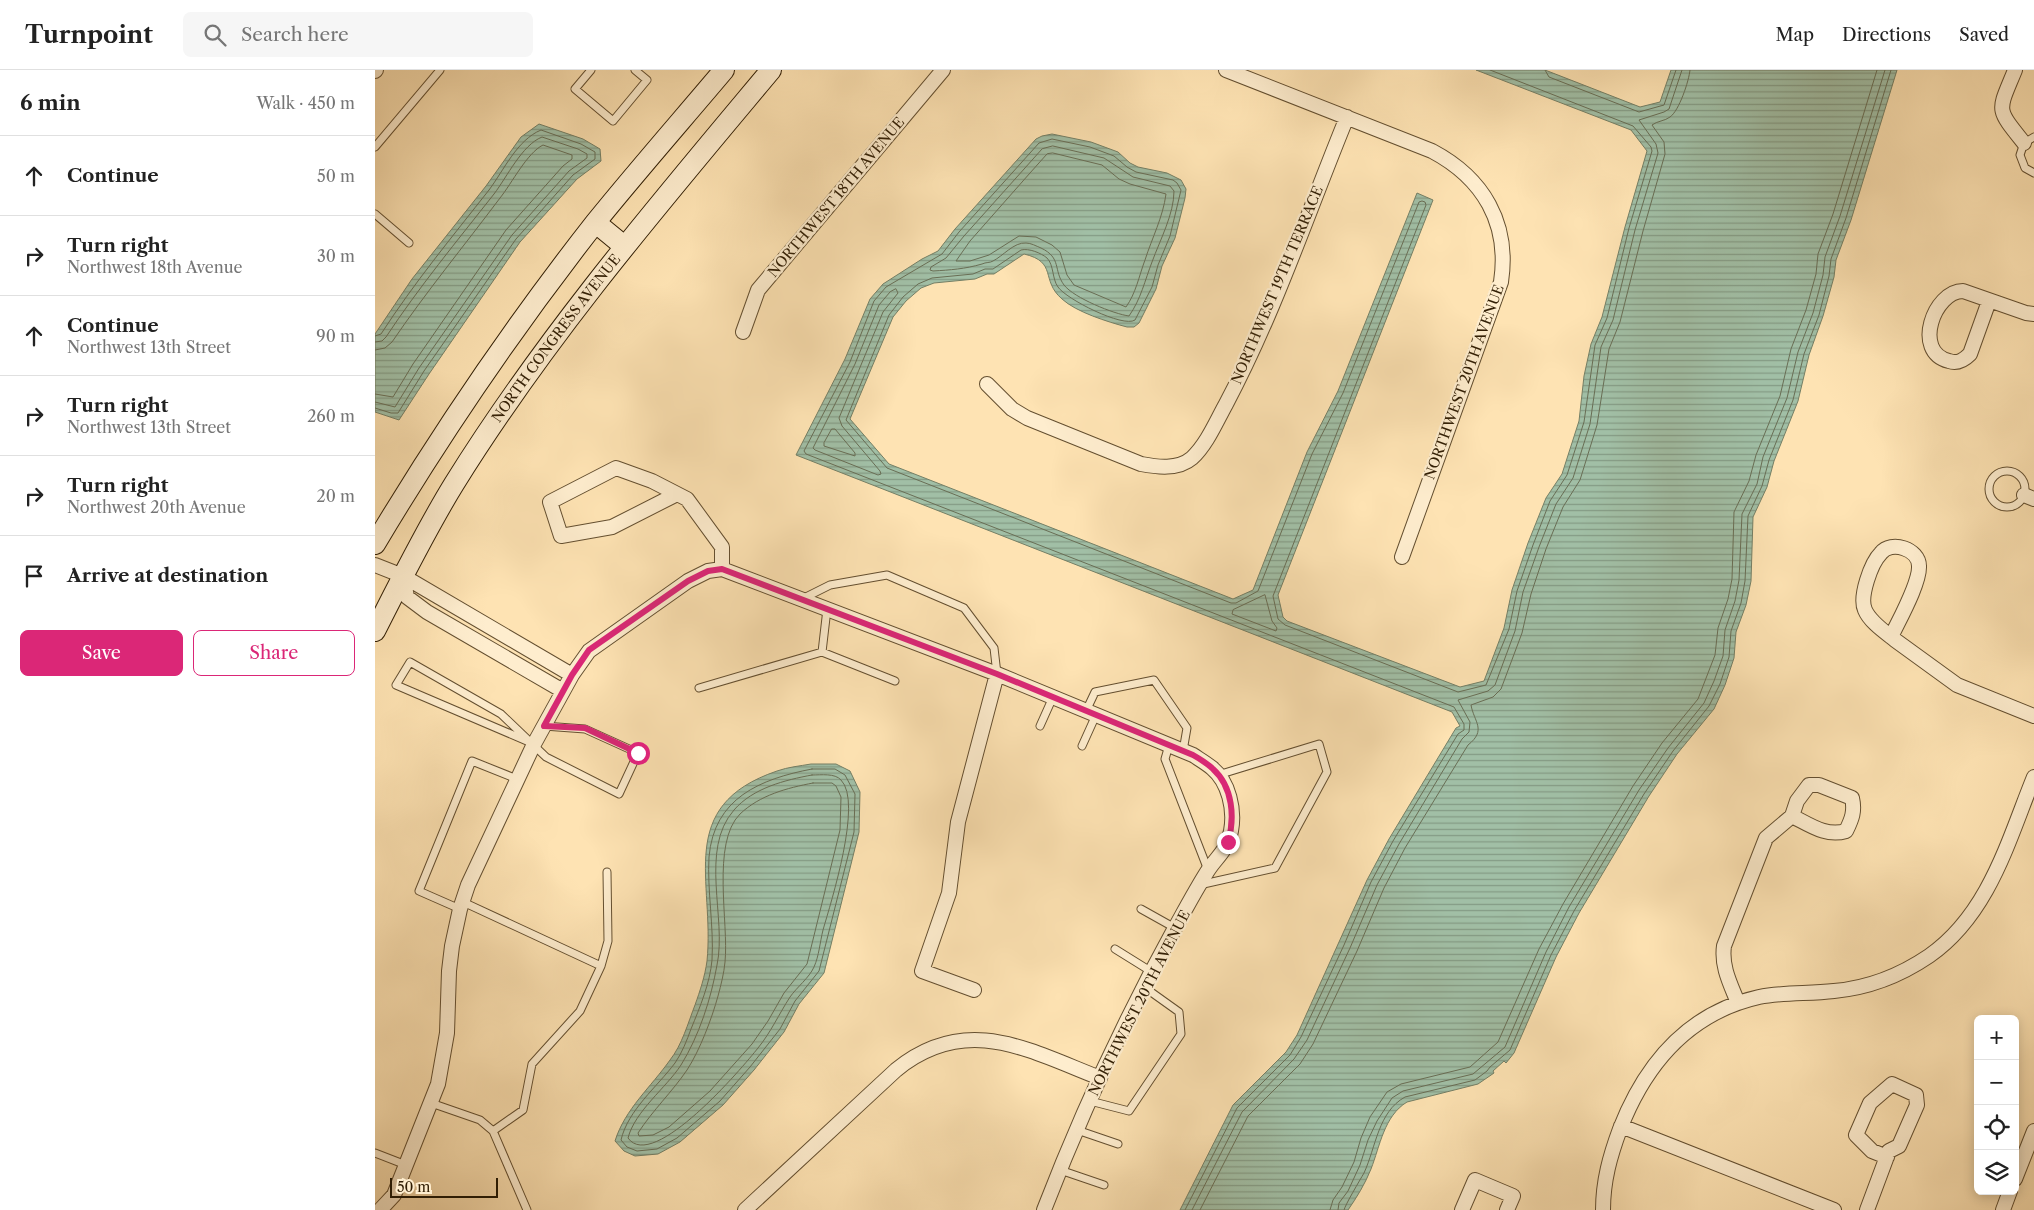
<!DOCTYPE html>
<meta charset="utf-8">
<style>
:root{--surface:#fff;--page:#f6f6f6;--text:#222;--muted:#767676;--line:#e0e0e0;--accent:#db2777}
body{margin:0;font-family:"Libre Caslon Text",serif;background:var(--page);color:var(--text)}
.controls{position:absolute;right:15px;bottom:15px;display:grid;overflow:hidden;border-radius:8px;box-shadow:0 2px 12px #0003}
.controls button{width:45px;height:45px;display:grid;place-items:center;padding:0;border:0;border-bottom:1px solid var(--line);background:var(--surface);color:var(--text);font:25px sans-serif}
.scale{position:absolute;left:15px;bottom:12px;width:108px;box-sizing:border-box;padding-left:5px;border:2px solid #311e04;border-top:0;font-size:14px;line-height:18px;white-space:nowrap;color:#311e04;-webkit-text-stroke:4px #feedce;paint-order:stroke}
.stop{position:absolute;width:15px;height:15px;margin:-11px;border:4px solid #db2777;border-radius:50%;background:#fff}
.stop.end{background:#db2777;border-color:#fff;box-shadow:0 1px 5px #0008}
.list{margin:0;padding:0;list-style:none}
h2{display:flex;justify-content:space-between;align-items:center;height:65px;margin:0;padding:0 20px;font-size:21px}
h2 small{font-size:16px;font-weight:400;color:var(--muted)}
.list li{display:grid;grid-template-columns:32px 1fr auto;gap:15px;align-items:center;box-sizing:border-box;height:80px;padding:0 20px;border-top:1px solid var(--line)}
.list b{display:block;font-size:19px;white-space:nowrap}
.list p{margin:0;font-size:16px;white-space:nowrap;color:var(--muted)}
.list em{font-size:16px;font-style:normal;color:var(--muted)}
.actions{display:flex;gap:10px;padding:15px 20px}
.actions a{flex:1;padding:11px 0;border:1px solid var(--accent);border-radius:8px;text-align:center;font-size:18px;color:var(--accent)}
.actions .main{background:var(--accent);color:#fff}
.icon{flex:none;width:28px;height:28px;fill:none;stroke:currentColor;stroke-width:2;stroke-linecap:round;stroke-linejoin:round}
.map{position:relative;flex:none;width:1659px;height:1140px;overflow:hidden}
header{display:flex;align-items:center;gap:30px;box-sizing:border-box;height:70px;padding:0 25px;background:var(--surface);border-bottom:1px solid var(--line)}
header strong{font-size:24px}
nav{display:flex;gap:28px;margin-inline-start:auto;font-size:18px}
.search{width:350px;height:45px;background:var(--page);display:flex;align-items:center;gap:12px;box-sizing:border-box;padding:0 18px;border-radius:8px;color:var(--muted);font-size:19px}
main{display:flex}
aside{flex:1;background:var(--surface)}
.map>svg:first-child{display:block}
</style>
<header>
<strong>Turnpoint</strong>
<div class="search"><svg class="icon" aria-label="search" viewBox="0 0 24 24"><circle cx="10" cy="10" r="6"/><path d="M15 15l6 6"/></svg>Search here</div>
<nav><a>Map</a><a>Directions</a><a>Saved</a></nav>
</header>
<main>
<aside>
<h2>6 min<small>Walk · 450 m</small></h2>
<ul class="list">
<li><svg class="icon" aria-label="ahead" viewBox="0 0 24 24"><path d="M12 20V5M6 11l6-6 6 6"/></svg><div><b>Continue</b></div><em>50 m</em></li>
<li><svg class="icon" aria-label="right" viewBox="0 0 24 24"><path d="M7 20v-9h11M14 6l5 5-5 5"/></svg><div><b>Turn right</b><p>Northwest 18th Avenue</p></div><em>30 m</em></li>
<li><svg class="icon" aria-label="ahead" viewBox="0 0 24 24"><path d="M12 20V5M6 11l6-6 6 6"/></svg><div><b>Continue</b><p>Northwest 13th Street</p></div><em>90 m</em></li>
<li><svg class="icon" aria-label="right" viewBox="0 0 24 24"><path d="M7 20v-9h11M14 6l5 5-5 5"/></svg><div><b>Turn right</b><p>Northwest 13th Street</p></div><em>260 m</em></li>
<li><svg class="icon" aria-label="right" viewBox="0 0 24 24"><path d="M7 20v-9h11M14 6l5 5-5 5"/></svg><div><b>Turn right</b><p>Northwest 20th Avenue</p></div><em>20 m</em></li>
<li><svg class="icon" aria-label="arrive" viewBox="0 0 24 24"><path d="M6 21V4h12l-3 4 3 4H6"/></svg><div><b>Arrive at destination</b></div></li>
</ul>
<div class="actions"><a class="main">Save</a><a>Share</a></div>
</aside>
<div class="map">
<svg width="1659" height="1140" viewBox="0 0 1659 1140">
<defs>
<pattern id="water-rules" width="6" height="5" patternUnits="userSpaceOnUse" patternTransform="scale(1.25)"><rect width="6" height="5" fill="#a1bfa6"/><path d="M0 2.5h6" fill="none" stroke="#849b85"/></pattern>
</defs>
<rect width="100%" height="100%" fill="#fee3b3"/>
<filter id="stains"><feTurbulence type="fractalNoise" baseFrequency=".004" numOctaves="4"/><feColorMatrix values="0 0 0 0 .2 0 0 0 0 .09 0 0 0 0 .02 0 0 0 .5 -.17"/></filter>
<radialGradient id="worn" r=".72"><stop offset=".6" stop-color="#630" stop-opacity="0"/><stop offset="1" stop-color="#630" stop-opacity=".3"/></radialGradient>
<!-- water -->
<path fill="url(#water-rules)" stroke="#747f65" d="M1101 0H1170L1265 37 1285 32 1296 0H1522L1476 150 1461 190 1459 207 1448 246 1434 285 1423 331 1399 391 1392 417 1378 447 1376 511 1371 535 1361 562 1359 588 1350 615 1339 639 1302 684 1274 726 1204 843 1181 887 1139 983 1131 993 1129 991 1118 1001 1119 1003 1103 1014 1032 1032C1009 1046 1005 1076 996 1099 990 1114 982 1127 973 1140H805L858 1035 911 982 922 965 992 810 1014 769 1081 658 1085 656 1077 642 421 385 470 289 495 229 508 214 547 189 563 181 580 159 661 69 667 66 677 64 716 72 743 82 755 93 763 97 792 103 806 110 811 119 810 128 800 168 787 196 781 219 764 253 759 257H752C733 252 701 242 687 229 665 210 683 192 649 184L619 204H612L600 209 559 213 546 218 531 231 518 247 475 349 514 394 858 529 878 520 932 382 963 321 1042 123 1058 130 903 525 908 547 912 551 1085 617 1109 611 1129 558 1137 520 1153 473 1171 428 1187 404 1204 351 1209 306 1216 274 1227 247 1250 157 1272 81 1256 60Z
M164 54 208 69 225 79 226 91 202 109 145 172 54 304 24 350 0 342V264L37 209 111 116 146 67Z
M436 694H461L475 701 485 722 484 762 449 903 424 934 409 962 379 1000 348 1035 305 1072 283 1084 260 1086 249 1081 240 1071C250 1039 276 1017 295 990 307 975 313 953 320 935 325 921 330 906 332 891 340 811 299 736 402 701 413 697 425 696 436 694Z"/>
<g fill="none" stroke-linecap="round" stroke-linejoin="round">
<!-- shore -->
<path stroke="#696e55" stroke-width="1" d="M1170 0 1174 7 1264 42 1289 35 1301 0
M678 76 729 88 758 107 795 116 799 121C799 144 785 170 777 192 770 210 766 229 754 246 739 244 699 228 689 215 678 200 687 188 666 178 661 176 656 173 651 173 639 172 628 186 618 191 615 193 611 192 607 194 590 199 575 200 558 201L555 200 556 197 571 188 589 166 667 79Z
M678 83 727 95 744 109 755 114 791 124C788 147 777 168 770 190 764 206 761 223 751 237L699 215 692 205 685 182 677 175 661 167 644 166 614 185 595 191H581L595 171 655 103 672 84Z
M521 219 523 223 508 242 464 348 467 356 505 401 506 404 503 405 440 380 438 378 480 294 504 235 515 222Z
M0 266 6 264C39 213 77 167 114 120 129 100 142 70 166 60L206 74 220 82V89L198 105 141 169 49 301 23 343H16L0 338
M0 272 7 271 11 267C44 217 82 171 119 124 132 107 147 75 167 67L203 79 212 84V88L194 101 137 165 44 298 20 337 0 332
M0 280 10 278 17 272C51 222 89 176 125 128 137 113 152 83 168 75L197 85V89L188 96 131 160 38 294 18 327 0 324
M457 359H460L480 383V386L449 376V373Z
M890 525 897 551 902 558 901 561 857 544 858 540Z
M437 699H460L470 705 480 724 479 762 444 901 420 931 405 959 375 997 345 1031 302 1068 282 1079 262 1081 252 1077 246 1070C253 1040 282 1017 300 993 307 983 312 970 316 959 325 937 335 913 337 890 339 856 332 820 334 787 339 728 385 709 437 699Z
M437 705C446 705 460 703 466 710 488 732 456 832 448 860 445 872 444 886 439 897 434 908 422 917 415 927 404 944 396 962 383 978 368 997 278 1103 253 1068 260 1041 291 1018 306 995 324 966 336 929 342 895 352 848 324 780 359 740 378 718 410 710 437 705Z
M438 713H457L461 716 466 727 465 760 432 894 409 923 393 951 377 974 335 1021 294 1057 278 1065 264 1066 263 1063C278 1040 297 1022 312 1000 325 980 337 948 343 926 346 915 349 903 350 892 354 853 336 773 365 744 385 725 412 718 438 713Z
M810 1140 862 1038 915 985 926 967 969 875 996 812 1018 771 1083 664 1089 660V654L1079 637 431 384 429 381 475 292 499 231 511 217 567 184 584 162 664 73 677 69 715 77 739 86 752 97 761 102 798 110 802 113 806 120 795 166 783 195 777 217 760 250C748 258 691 229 683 217 677 209 679 195 672 188 666 183 654 178 646 180L618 199H610L598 204 557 208 543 214 528 227 514 245 471 350 512 398 856 533H861L883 521 937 384 968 323 1044 132 1047 131 1050 132 1051 135 898 526 903 549 910 555 1083 622 1111 615 1134 559 1142 521 1158 475 1175 431 1192 405 1209 352 1220 275 1232 248 1254 158 1277 81 1276 77 1258 56 1115 0
M817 1140 867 1042 919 989 932 970 975 878 1002 815 1024 774 1087 669 1094 662 1095 652 1083 630 1113 621 1120 615 1140 561 1148 522 1164 477 1181 434 1198 408 1215 354 1226 277 1238 250 1260 160 1283 83 1281 74 1264 50 1289 42 1294 39 1307 0
M825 1140 873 1046 925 994 938 974 982 881 1009 818 1030 778 1093 675C1112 660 1099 652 1096 635L1118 627 1126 619 1147 563 1156 524 1171 479 1188 437 1205 410 1222 355 1234 279 1245 252 1268 161 1290 84 1289 72 1277 55C1282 51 1290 51 1295 47 1304 41 1314 11 1315 0
M955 1140 958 1130 967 1117 979 1092 986 1068 995 1047 1012 1022 1026 1014 1095 997 1123 972 1164 879 1188 834 1258 716 1287 673 1323 629 1340 585 1343 558 1353 529 1357 509 1359 442 1374 411 1381 385 1405 326 1416 279 1431 240 1441 204 1443 184 1458 144 1502 0
M963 1140 964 1133 973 1121 985 1095 993 1070 1002 1051 1017 1028 1028 1021 1098 1004 1130 977 1171 882 1194 837 1264 720 1293 678 1329 633 1339 611 1348 586 1350 560 1360 531 1364 510 1367 444 1382 414 1388 387 1412 328 1423 282 1438 243 1448 205 1450 187 1465 146 1510 0
M969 1140C970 1135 985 1110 989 1103 1001 1077 1003 1042 1030 1027L1100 1010 1112 1001 1115 997 1135 980 1176 885 1199 841 1269 724 1298 681 1334 636 1345 614 1354 587 1356 561 1366 533 1370 511 1373 446 1387 416 1394 390 1418 330 1429 284 1444 245 1454 206 1456 189 1471 148 1516 0"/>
<defs>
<path id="lane" d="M216 0 200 19 238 51 272 10 260 0
M1659 67 1649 73 1645 85 1650 98 1659 103
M0 77 65 0
M0 144 34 173
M1614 419a18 18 0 1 1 36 0a18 18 0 1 1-36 0Z
M427 529 455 515 512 505 589 538 619 578 622 604
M452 539 447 582 520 611
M324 618 447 582
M711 641 720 622 779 610 812 658 808 681
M665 656 678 627
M159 674 21 615 35 592 126 644 171 687 244 724 263 683 210 659 169 656
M794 675 790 689 833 800
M707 676 721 645
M824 815 900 798 952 702 944 674 843 705
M88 832 226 896 233 871 232 802
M85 839 44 821 97 691 142 709
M766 839 800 858
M740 879 777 902
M715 1031 754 1041 806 964 804 942 769 917
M56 1033 105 1050 118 1061 148 1040 157 994 205 941 226 896
M702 1060 743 1074
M118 1061 152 1140
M0 1083 31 1095
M685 1100 729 1115"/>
<path id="street" d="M851 0 1057 81C1108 108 1135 153 1126 212L1027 487
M1640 0C1623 42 1620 37 1649 73
M0 1 1 0
M1614 231 1595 284C1589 290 1583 294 1574 291 1537 282 1559 221 1588 221L1651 243 1659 244
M368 262 383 220 568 0
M612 314 637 339 652 348 766 394C782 397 803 400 817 388 832 374 841 352 851 334 899 244 933 142 972 47
M302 424 237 457 186 466 175 432 241 398 277 411 312 429 347 477V499
M1649 425 1659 429
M0 495 28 506 197 605
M28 506 32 527 52 542 188 621
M1516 567C1524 550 1545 513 1544 496 1544 479 1516 470 1506 483 1496 493 1484 527 1490 540 1495 552 1510 562 1520 570L1582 615 1659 646
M599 920 547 901 574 823 583 752 622 604
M1363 933C1356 915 1346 897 1349 876L1391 768 1417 746 1422 731 1434 715H1444L1477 728C1480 741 1477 749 1471 761 1451 767 1435 755 1417 746
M1246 1056 1459 1140
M1640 1109 1659 1061
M5 1140 19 1125 63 1014 72 963 74 901 77 876 85 839 93 815 159 674 197 605 214 581 313 511 333 501 347 499 622 604 818 685C824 689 831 693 837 698 854 712 860 740 856 761 852 782 841 787 832 802 820 821 810 840 800 858 750 949 706 1044 669 1140
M370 1140 521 1000C591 943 653 980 725 1008
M1087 1140 1100 1110 1138 1126 1132 1140
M1228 1140C1228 1111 1235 1086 1245 1059 1270 995 1313 943 1384 927 1409 922 1434 924 1459 921 1493 918 1526 905 1554 886 1614 844 1633 771 1659 707
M1492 1140 1514 1081 1524 1076 1542 1035 1541 1025 1517 1014 1495 1033 1481 1065 1497 1081 1512 1087
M1628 1140 1635 1121"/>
<g id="secondary">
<path d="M221 153 249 176"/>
<path d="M0 474C67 362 140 255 220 153 262 101 306 51 349 0"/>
<path id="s1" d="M0 561C25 512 50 461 79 414 171 266 284 134 396 0"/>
</g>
</defs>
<!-- lane casing -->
<use href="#lane" stroke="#644f30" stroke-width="9"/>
<!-- street casing -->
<use href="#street" stroke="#644f30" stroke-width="16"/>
<!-- secondary casing -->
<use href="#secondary" stroke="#311e04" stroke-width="22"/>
<!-- lane -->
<use href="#lane" stroke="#feedce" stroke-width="7"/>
<!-- street -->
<use href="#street" stroke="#feedce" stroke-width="14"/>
<!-- secondary -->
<use href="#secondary" stroke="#feedce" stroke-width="20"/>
</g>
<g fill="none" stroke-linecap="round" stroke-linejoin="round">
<!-- route -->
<path stroke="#db2777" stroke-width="6" d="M263 683 210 658 169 656 197 605 214 580 313 511 333 501 347 499 622 604 818 685C825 689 832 693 838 699 858 717 860 748 853 772"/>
</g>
<g text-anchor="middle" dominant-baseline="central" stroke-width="4.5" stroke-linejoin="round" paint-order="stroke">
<!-- street labels -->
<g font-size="14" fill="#311e04" stroke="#feedce">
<text transform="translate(461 127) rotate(-50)">NORTHWEST 18TH AVENUE</text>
<text transform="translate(902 215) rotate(-67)">NORTHWEST 19TH TERRACE</text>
<text stroke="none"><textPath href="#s1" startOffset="345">NORTH CONGRESS AVENUE</textPath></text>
<text transform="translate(1089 312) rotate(-70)">NORTHWEST 20TH AVENUE</text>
<text transform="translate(764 933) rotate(-63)">NORTHWEST 20TH AVENUE</text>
</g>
</g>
<rect width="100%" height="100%" filter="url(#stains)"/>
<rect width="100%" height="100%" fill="url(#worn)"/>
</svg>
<div class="controls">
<button>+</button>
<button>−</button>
<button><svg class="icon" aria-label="locate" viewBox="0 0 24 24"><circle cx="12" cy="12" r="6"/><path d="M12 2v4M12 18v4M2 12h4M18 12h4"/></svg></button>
<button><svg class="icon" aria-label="layers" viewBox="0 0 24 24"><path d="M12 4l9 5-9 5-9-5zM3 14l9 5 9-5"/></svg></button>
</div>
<div class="scale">50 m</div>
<div class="stop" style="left:263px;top:683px"></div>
<div class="stop end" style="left:853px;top:772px"></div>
</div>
</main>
